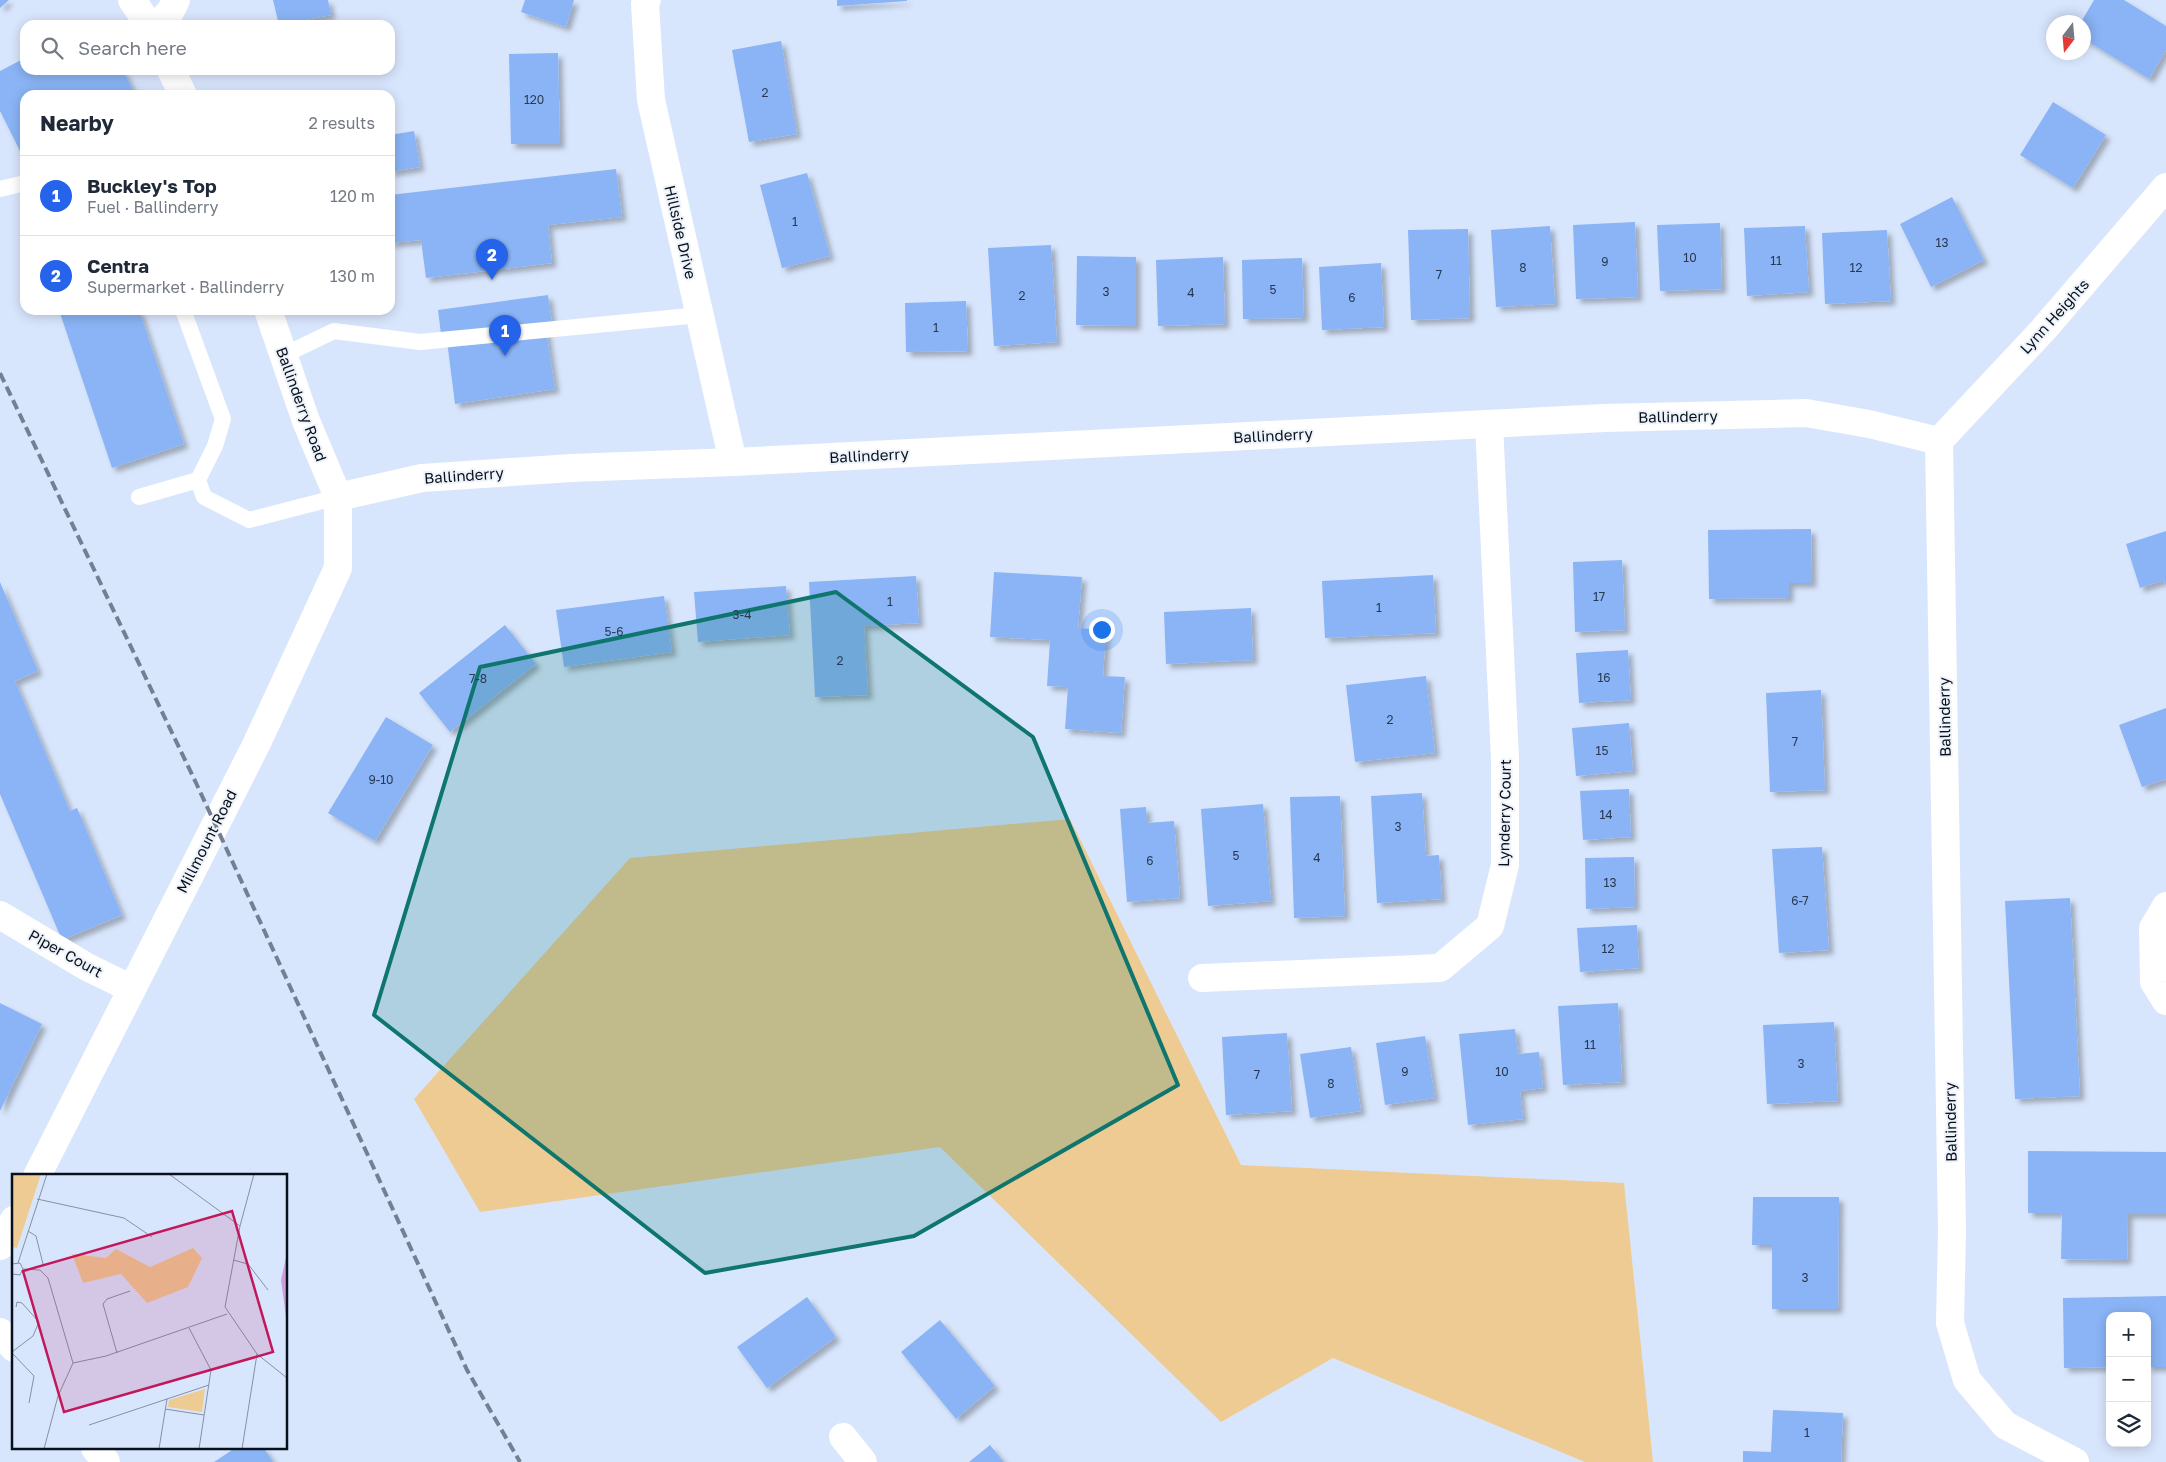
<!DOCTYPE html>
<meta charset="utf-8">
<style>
:root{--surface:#fff;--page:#f2f2f3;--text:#1f2937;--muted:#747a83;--line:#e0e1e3;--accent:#2563eb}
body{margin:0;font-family:"Golos Text",sans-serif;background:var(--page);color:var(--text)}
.controls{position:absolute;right:15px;bottom:15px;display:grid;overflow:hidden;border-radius:10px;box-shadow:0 2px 12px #0003}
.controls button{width:45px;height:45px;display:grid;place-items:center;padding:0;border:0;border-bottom:1px solid var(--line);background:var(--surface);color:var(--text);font:25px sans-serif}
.compass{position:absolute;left:2046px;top:15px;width:45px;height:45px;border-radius:50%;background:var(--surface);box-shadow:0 2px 12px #0003;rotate:196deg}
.you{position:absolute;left:1101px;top:629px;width:18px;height:18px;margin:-12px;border:4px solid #fff;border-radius:50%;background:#1a73e8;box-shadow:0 0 0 8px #1a73e833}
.badge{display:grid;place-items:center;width:32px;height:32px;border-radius:50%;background:var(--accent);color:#fff;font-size:16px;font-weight:700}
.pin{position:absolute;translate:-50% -41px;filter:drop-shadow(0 1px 2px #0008)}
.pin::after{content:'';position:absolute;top:26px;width:18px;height:15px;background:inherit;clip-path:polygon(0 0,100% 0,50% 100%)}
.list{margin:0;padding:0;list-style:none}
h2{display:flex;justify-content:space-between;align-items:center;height:65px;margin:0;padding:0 20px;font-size:21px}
h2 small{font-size:16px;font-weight:400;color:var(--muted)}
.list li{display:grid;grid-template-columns:32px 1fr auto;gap:15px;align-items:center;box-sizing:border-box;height:80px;padding:0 20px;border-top:1px solid var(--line)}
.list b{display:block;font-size:19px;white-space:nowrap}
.list p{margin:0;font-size:16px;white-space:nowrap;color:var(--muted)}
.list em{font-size:16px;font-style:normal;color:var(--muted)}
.icon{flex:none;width:28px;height:28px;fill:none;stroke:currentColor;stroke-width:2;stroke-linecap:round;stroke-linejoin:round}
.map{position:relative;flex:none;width:2166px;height:1462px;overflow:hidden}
.search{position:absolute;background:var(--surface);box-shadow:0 2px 12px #0003;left:20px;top:20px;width:375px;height:55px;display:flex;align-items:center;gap:12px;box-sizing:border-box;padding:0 18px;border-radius:15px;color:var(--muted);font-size:19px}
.panel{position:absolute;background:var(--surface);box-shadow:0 2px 12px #0003;left:20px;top:90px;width:375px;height:225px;border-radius:15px}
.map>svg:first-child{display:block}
</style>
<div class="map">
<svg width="2166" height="1462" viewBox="0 0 2166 1462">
<defs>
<filter id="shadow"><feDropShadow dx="4.5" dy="4.5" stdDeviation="2.5" flood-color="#0004"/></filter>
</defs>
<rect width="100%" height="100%" fill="#d8e6fd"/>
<!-- grass -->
<path fill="#eecb93" d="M1070 819 1241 1165 1624 1183 1653 1462H1585L1333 1358 1221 1422 940 1147 480 1212 414 1099 630 858Z"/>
<!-- building -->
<path fill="#8ab4f5" filter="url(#shadow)" d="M0 0H9L0 8Z
M273 0H328L331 15 279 25Z
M525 0H574L566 27 521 12Z
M837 0H907V1L837 6Z
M2094 0H2124L2166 26V50L2149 79 2084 39V22H2081Z
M781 41 797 134 749 142 732 50Z
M558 53 560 144H511L509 54Z
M25 58V70H123L135 94 25 95V149L20 151 0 111V71Z
M2053 102 2106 135 2073 188 2020 155Z
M414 131 420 167 390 172V135Z
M616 169 622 217 548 225 552 263 426 278 421 240 390 243V195Z
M807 173 830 256 782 268 760 185Z
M1952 197 1984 260 1931 287 1900 224Z
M1635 222 1638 297 1576 299 1573 225Z
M1720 223 1722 289 1660 291 1657 225Z
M1550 226 1555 304 1496 307 1491 230Z
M1805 226 1809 292 1747 296 1744 228Z
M1468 229 1470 318 1411 320 1408 230Z
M1887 230 1891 301 1825 304 1822 233Z
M1051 245 1057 342 994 346 988 248Z
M1077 256 1136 257V326L1076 325Z
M1223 257 1225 324 1158 326 1156 260Z
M1302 258 1304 318 1243 319 1242 260Z
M1381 263 1384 327 1322 330 1319 267Z
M548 295 552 323 545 324 555 389 455 404 446 333 441 334 438 310Z
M966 301 968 351 906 352 905 303Z
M59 310H139L184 444 112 468Z
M1811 529 1812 583H1789V598L1709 599 1708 530Z
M2166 531V586L2164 580 2140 588 2126 544Z
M1622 560 1625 630 1575 632 1573 562Z
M994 572 1082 577 1078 628 1106 630 1103 676 1125 677 1121 733 1065 729 1068 687 1047 686 1050 640 990 637Z
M1433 575 1436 633 1325 638 1322 581Z
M916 576 919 623 864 626 868 695 815 697 809 582Z
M0 582 38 671 15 681 70 811 77 808 122 915 62 940 0 794Z
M786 586 790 635 698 642 694 592Z
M664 596 672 652 564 667 556 610Z
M1251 608 1253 660 1166 664 1164 612Z
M505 625 536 664 450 732 419 693Z
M1628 650 1631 700 1579 703 1576 653Z
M1426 676 1435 753 1355 762 1346 685Z
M1821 690 1825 790 1770 792 1766 693Z
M2166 708V779L2142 787 2119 725Z
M386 717 433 745 375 841 328 813Z
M1629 723 1633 771 1576 776 1572 728Z
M1629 789 1631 837 1583 840 1580 791Z
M1422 793 1426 856 1439 855 1442 899 1377 903 1371 796Z
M1340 796 1345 916 1294 918 1290 797Z
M1263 804 1271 901 1208 906 1201 809Z
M1146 807 1147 823 1174 821 1180 898 1127 902 1120 809Z
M1822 847 1829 950 1779 953 1772 849Z
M1634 857 1635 907 1586 909 1585 858Z
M2070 898 2080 1096 2015 1099 2005 901Z
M1637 925 1639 968 1580 972 1577 928Z
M0 1003 42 1024 0 1111Z
M1618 1003 1622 1082 1563 1085 1558 1006Z
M1834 1022 1838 1101 1767 1104 1763 1025Z
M1515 1029 1518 1054 1539 1052 1543 1088 1520 1091 1523 1119 1468 1125 1459 1034Z
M1287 1033 1292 1111 1226 1115 1222 1037Z
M1425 1036 1435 1098 1385 1105 1376 1043Z
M1351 1047 1361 1111 1310 1118 1300 1054Z
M2028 1151 2166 1152V1214H2128L2127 1260 2061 1259 2062 1213H2028Z
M1753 1197H1839L1838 1309H1772V1245H1752Z
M2166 1296V1367H2147V1316H2110V1367L2064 1368 2063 1298Z
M807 1297 836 1337 767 1388 737 1347Z
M940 1320 995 1386 956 1419 901 1352Z
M1773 1410 1843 1413 1841 1462H1743V1451L1771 1452Z
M990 1445 1004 1462H969Z
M235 1448H264L273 1462H214Z"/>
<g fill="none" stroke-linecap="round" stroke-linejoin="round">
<!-- lane -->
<path stroke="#fff" stroke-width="16" d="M0 189 25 183
M183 310 223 419 215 446 198 480
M284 355 334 331 420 342 700 315
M139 497 198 480 204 497 249 520 338 497"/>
<!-- street -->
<path stroke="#fff" stroke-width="28" d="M647 0 645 4 651 100 733 462
M157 25 170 12 176 0
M1939 441 1952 1231 1950 1323 1967 1380 2005 1425 2075 1462
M2166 906 2153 928 2154 982 2166 1001
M0 915 87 967 132 989
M1202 978 1440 968 1490 926 1505 865V758L1489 424
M0 1332 14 1348
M843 1437 863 1462
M95 1448 106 1462"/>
<!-- secondary -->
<path stroke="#fff" stroke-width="28" d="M132 0 149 25
M171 70 183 95
M338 497 422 478 571 468 733 462 1605 418 1806 413 1869 424 1939 441 2043 330 2166 187
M37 1176 256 745 338 568V497L306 421 268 310
M0 1246 14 1220"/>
<!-- rail -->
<path stroke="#747f91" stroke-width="4" stroke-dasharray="10 5" stroke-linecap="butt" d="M0 373 197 785 467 1370 520 1462"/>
</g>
<!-- marked area -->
<path fill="#0f766e" fill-opacity="0.2" stroke="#0f766e" stroke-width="4" stroke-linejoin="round" d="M836 592 1033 737 1178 1085 914 1236 705 1273 374 1015 480 667Z"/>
<g text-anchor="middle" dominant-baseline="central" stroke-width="4" stroke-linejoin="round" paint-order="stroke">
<!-- number labels -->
<g font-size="12" fill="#283952">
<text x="765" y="92">2</text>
<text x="534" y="99">120</text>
<text x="795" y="221">1</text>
<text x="1942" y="242">13</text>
<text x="1690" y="257">10</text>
<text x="1776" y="260">11</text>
<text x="1605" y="261">9</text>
<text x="1523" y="267">8</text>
<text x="1856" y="267">12</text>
<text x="1439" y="274">7</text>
<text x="1273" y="289">5</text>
<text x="1106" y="291">3</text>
<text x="1191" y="292">4</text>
<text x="1022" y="295">2</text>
<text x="1352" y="297">6</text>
<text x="936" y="327">1</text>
<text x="1599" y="596">17</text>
<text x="890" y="601">1</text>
<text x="1379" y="607">1</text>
<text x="742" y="614">3-4</text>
<text x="614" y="631">5-6</text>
<text x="840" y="660">2</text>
<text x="1604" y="677">16</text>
<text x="478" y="678">7-8</text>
<text x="1390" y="719">2</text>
<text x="1795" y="741">7</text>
<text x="1602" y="750">15</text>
<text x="381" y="779">9-10</text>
<text x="1606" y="814">14</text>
<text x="1398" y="826">3</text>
<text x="1236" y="855">5</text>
<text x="1317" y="857">4</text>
<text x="1150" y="860">6</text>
<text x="1610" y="882">13</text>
<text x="1800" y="900">6-7</text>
<text x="1608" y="948">12</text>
<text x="1590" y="1044">11</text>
<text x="1801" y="1063">3</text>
<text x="1405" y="1071">9</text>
<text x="1502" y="1071">10</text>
<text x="1257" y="1074">7</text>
<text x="1331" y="1083">8</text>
<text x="1805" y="1277">3</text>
<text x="1807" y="1432">1</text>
</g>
<!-- street labels -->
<g font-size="15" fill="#08101c" stroke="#eef3fa">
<text transform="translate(681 232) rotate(77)">Hillside Drive</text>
<text transform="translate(2054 316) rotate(-48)">Lynn Heights</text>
<text transform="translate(302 404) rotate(70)">Ballinderry Road</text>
<text transform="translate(1678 416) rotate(-1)">Ballinderry</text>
<text transform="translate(1273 435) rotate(-3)">Ballinderry</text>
<text transform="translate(869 455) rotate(-3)">Ballinderry</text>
<text transform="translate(464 475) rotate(-4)">Ballinderry</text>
<text transform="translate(1944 717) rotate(-91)">Ballinderry</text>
<text transform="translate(1504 813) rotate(-89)">Lynderry Court</text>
<text transform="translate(206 841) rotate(-63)">Millmount Road</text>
<text transform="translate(66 953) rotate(29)">Piper Court</text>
<text transform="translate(1950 1122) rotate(-91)">Ballinderry</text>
</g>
</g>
<!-- overview -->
<g transform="translate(12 1174)">
<rect width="275" height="275" fill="#d8e6fd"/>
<path d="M0 0H29L5 74 0 73ZM181 74 190 84 176 113 135 129 109 100 71 109 60 80 94 84 104 75 138 93ZM193 215 190 238 156 233 157 226Z" fill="#eecb93"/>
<path d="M275 79V150L269 106Z" fill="#cf9cdc"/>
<path fill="none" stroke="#8590a3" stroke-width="1" d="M157 0 228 52M242 0 228 52 213 133 245 180 275 204M25 25 112 44 140 63M16 57 24 62 31 90M221 86 236 90 256 116M6 89 35 0M0 90 8 89 11 95 8 101 0 100M11 95 28 96 36 104 61 189M177 154 199 196 187 275M0 178 21 162 27 148 10 129 5 128 4 133M0 179 22 202 17 229M105 179 91 130 95 125 118 117M61 189 94 182 215 140M153 235 192 241M77 251 197 211M32 275 46 222 61 189M147 275 155 225M230 275 245 180"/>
<path fill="#c2185b" fill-opacity="0.15" stroke="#c2185b" stroke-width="2.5" d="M220 37 261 178 52 238 11 97Z"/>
<rect width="275" height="275" fill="none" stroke="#08101c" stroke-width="2.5"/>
</g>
</svg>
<div class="controls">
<button>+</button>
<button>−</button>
<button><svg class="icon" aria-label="layers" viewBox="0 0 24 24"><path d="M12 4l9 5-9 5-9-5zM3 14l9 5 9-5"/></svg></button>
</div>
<svg class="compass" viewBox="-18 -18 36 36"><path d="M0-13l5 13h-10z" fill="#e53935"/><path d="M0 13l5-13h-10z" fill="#747a83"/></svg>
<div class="you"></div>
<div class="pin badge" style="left:505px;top:356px">1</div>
<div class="pin badge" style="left:492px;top:280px">2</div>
<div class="search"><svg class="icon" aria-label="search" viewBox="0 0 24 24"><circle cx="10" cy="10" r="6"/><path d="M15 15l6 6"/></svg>Search here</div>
<section class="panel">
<h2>Nearby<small>2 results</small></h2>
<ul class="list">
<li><span class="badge">1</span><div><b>Buckley's Top</b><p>Fuel · Ballinderry</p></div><em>120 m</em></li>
<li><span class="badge">2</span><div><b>Centra</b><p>Supermarket · Ballinderry</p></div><em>130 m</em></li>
</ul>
</section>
</div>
